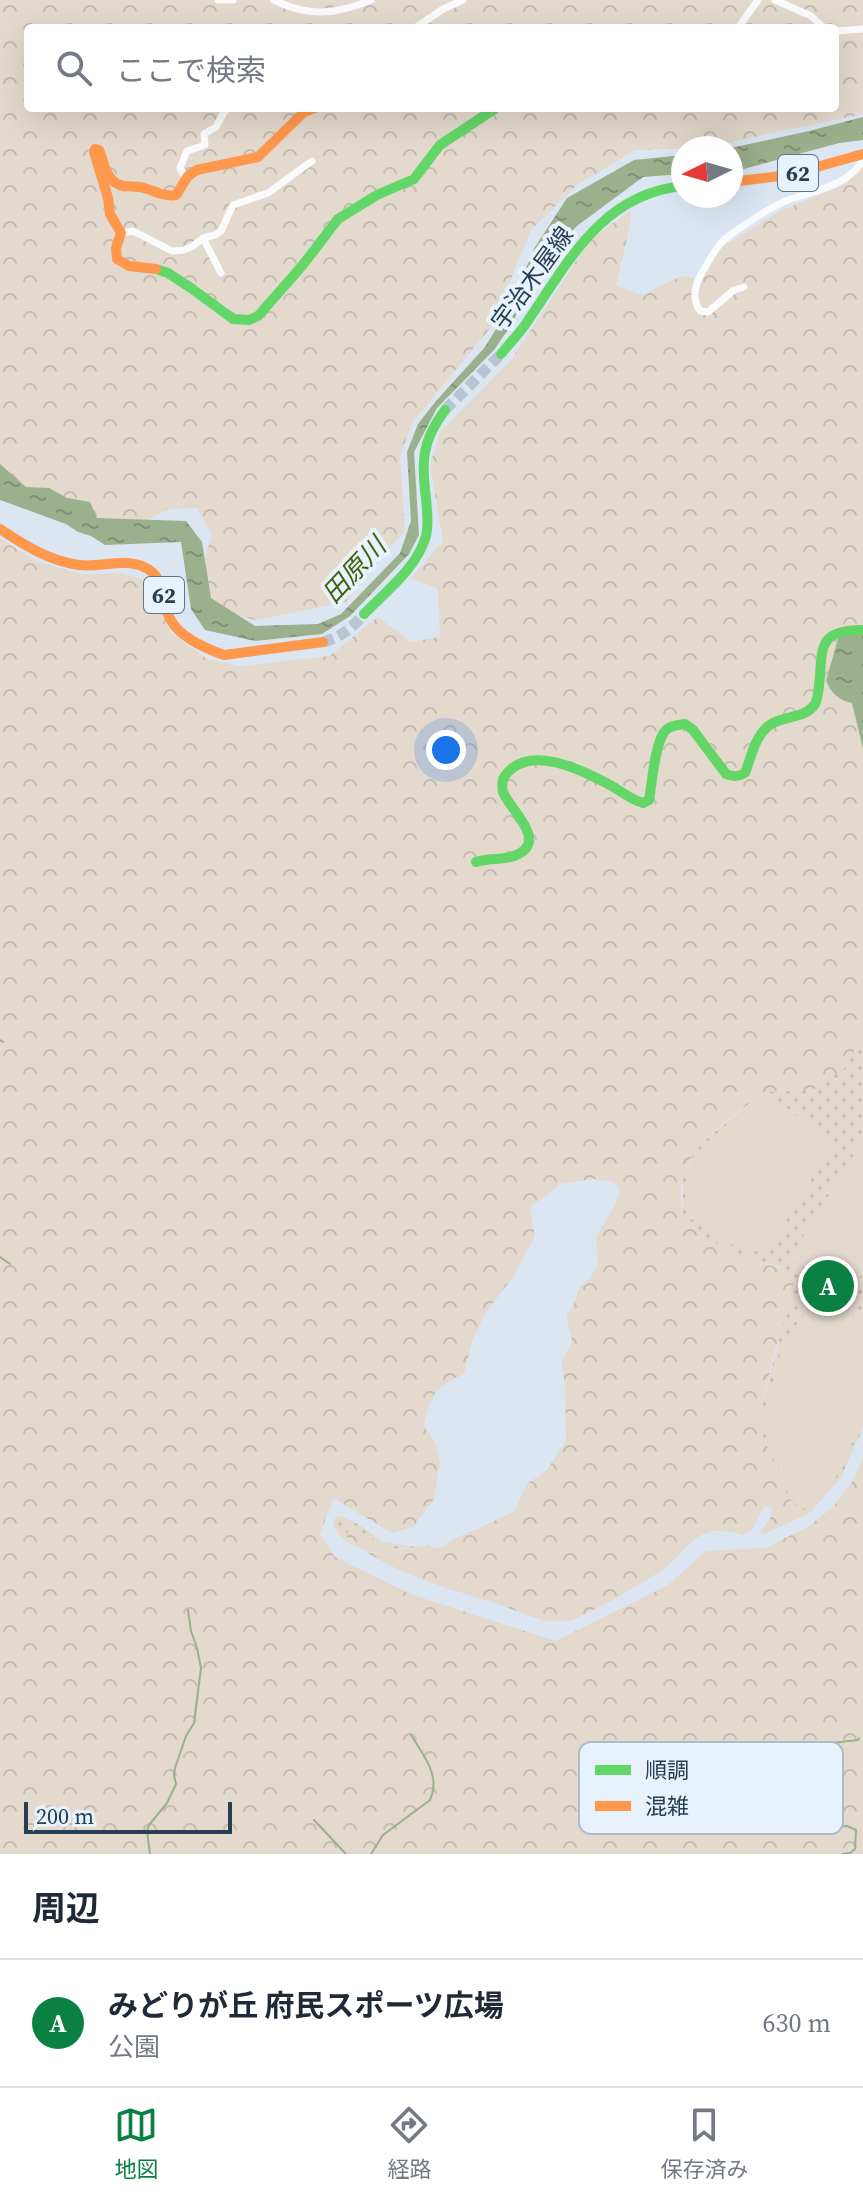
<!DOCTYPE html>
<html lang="ja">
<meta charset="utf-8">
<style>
:root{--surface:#fff;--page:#f2f2f3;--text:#1f2937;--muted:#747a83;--line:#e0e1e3;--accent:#0b8043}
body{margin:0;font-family:"Source Serif 4","Noto Sans JP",serif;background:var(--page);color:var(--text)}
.compass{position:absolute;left:671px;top:136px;width:72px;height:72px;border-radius:50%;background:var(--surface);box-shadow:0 8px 32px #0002;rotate:265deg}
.scale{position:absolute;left:24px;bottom:20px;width:208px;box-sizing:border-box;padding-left:8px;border:4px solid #273e53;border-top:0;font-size:22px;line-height:28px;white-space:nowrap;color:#273e53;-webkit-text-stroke:6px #e7f2fd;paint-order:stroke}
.you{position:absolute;left:446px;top:750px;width:28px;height:28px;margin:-20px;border:6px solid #fff;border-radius:50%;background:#1a73e8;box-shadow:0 0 0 12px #1a73e833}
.badge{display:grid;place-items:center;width:52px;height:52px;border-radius:50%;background:var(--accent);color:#fff;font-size:26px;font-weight:700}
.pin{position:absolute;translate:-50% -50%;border:4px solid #fff;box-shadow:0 2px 8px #0006}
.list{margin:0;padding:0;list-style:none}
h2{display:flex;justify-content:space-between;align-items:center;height:104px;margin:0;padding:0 32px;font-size:34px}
h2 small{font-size:26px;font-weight:400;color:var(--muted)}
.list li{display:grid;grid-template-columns:52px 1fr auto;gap:24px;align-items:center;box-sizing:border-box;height:128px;padding:0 32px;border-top:2px solid var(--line)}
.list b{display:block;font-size:30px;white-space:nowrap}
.list p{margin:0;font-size:26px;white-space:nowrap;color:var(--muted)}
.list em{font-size:26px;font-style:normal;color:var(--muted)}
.icon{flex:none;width:44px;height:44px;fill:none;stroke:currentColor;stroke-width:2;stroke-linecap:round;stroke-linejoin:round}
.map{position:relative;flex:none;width:863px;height:1854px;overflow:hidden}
.search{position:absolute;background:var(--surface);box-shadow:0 8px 32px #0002;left:24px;right:24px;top:24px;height:88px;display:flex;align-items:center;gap:20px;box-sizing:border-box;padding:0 28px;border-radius:8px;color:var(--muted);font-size:30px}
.sheet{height:232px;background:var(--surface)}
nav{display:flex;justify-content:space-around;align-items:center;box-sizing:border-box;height:112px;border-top:2px solid var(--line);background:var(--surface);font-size:22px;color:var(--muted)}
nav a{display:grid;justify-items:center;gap:4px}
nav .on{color:var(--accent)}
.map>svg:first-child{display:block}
</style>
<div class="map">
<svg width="863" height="1854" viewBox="0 0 863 1854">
<defs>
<pattern id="green-dots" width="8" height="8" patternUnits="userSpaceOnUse" patternTransform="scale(2)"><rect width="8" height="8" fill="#e4d9cd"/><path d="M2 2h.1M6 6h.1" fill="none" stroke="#c4bbb2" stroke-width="1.8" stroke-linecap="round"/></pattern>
<pattern id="forest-crowns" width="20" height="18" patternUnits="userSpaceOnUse" patternTransform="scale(2)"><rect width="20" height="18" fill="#e4d9cd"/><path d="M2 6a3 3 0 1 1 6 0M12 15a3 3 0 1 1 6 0" fill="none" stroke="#c4bbb2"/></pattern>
<pattern id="water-ripples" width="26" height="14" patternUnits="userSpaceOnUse" patternTransform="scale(2)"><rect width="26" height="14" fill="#9bb08c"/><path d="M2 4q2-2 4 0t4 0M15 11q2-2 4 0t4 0" fill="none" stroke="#7e9175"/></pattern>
</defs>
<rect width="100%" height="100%" fill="#dbe6f2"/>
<!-- green -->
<path fill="url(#green-dots)" d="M863 1035V1428L841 1477 812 1511 806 1515 787 1496 760 1428 759 1418 781 1332V1267L750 1259 704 1238 683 1221V1175L698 1146 760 1095 845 1068Z
M342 1516 361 1526 383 1542 420 1547 388 1549 353 1527 347 1538 362 1550C350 1544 336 1537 333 1522L336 1517Z"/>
<!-- forest -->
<path fill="url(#forest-crowns)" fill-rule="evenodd" d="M0 0H863V114L702 148 635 150 577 185 531 230 492 326 412 423 400 457 405 530 346 602 256 620 218 611C195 578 200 572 212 536L197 508 169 509 126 531 9 485 0 470ZM28 28H835V108H28Z
M863 164V1035L845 1068 813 1090 768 1092 760 1095C732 1118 693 1140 683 1177 679 1190 683 1207 683 1221 704 1238 726 1249 751 1259 765 1265 779 1266 793 1274V1297L775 1350 759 1418 760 1428 787 1496 806 1515 762 1535 760 1532 771 1517 772 1510 765 1505 752 1530 743 1535C732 1532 718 1529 707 1533 691 1538 681 1554 670 1564 656 1576 585 1618 568 1621 543 1625 521 1612 498 1604 445 1587 391 1574 347 1538L348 1531 353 1527C386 1547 388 1556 429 1544L433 1548 443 1547 454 1539 514 1512 527 1484 547 1470 566 1440 565 1383 561 1364 572 1341 566 1316 574 1304 579 1288 591 1277 598 1264 596 1237 614 1207 620 1190 613 1182 594 1179 560 1184 530 1208 535 1237 511 1280 485 1313 472 1342 464 1374C436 1386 429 1397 424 1426L435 1442 440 1462 434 1499 413 1527 392 1533 333 1498 320 1535 335 1557 413 1595 556 1641 668 1585 706 1551 766 1548 809 1526 834 1506 855 1477 863 1458V1854H0V538L35 561 81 574 121 573 152 582 171 633 207 659 240 666 329 656 378 617 411 642 440 637 438 589 411 578 443 541 430 465 440 432 511 360 589 241 631 210V221L616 286 643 295 681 276 699 279 722 247 780 211 846 184Z"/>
<!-- pitch -->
<path fill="#e4d9cd" d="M762 1096 772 1104 779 1102 834 1143 766 1253 739 1249 686 1216C686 1203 684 1185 688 1172 701 1132 738 1126 762 1096Z
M859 1146H863V1275C845 1286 831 1275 814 1268 805 1265 798 1263 790 1258Z
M823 1298 863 1321V1420L836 1477 810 1507 804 1509 789 1496 762 1422 782 1348 789 1334 815 1300Z"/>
<!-- water -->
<path fill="url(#water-ripples)" d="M863 117V140L839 143 740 170 731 171V148L809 131Z
M683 155V174L643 177 577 226 531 273 522 304 510 327 494 350 437 408 414 452 419 535 409 554 350 616 322 634 255 641 205 630 191 609 181 542 105 545 91 536 78 532 66 524 0 500V464L26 487 49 488 67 498 90 502 97 518 186 521 202 542 211 598 255 626 318 624 341 614 400 553 411 521 407 452 418 424 436 401 485 347 510 306 535 247 567 198 634 160Z
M863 634V749L852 703C839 700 832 694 826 681L839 635Z"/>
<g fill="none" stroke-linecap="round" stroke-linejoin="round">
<!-- stream -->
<path stroke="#9bb08c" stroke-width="2" d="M0 1040 3 1042
M0 1257 10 1264
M820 1758 828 1754 831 1743 858 1740 859 1738
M314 1820 346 1854
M833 1827 847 1826 856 1830 855 1849 850 1853 842 1854
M150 1854 147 1831 149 1825 167 1803 176 1784 174 1775 175 1768 186 1736 194 1723 201 1668 197 1648 191 1631 188 1610
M371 1854 383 1835 430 1800C441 1776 424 1756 411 1735"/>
<!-- primary-tunnel -->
<path stroke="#b7c4d2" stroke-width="11" stroke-dasharray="11 5.5" stroke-linecap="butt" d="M445 410 501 354
M323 642C341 637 351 629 364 614"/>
<!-- street -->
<path stroke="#fafbfd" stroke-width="7" d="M218 0H233
M274 0C308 17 335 15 371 0
M775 0 811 16 824 28
M415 28 443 9 463 0
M738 28 758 0
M835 31 863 29
M186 179 180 168 187 151 205 145 204 134 216 127 224 112 229 108
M121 233 133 231 172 251 184 250 193 246 203 238 215 235 221 231 233 205 268 193 312 161
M203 238 221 273
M744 287 734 290 708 312 700 311C691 298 695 284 703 271 709 261 715 248 724 240 737 229 772 206 788 200 816 190 846 187 863 160"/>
<!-- fast -->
<path stroke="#63d668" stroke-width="10" d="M156 269 168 273 191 288 233 319 249 320 258 316 302 266 338 219 377 195 414 179 440 145 496 108
M501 354C509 344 518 335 525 325 567 265 600 194 683 186
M364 614C386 591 417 568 426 536 429 524 427 511 426 498 421 461 422 441 445 410
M476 862C488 858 502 860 514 856 551 842 509 809 503 792 502 787 502 784 503 779 525 741 582 770 610 785 621 791 631 800 643 803L649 800C652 784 655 740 666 730 671 725 679 725 685 724L693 730 726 774C733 777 738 777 745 773 751 758 754 740 766 728 779 715 805 720 815 704 818 699 818 692 819 686 823 649 816 630 863 630"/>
<!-- slow -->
<path stroke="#ff974d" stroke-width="10" d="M731 182 788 175 863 154
M156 269 129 266 117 259 116 248 121 233 110 214 108 198 94 152 95 149 99 150C105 164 106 183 124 186 131 187 138 186 144 188 156 191 163 197 176 195L188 176 197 170 258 157 304 112 315 108
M0 529C24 545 49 561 79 565 100 568 126 557 146 568 168 579 160 605 172 622 182 638 207 649 224 655L323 642"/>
</g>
<g text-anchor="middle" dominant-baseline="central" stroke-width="8" stroke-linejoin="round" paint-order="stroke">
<!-- shield labels -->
<g fill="#e7f2fd" stroke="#617486" stroke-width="2">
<rect x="778" y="155" width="40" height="36" rx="6"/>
<rect x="144" y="577" width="40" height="36" rx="6"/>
</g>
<g font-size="22" font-weight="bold" fill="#273e53">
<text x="798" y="173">62</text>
<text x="164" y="595">62</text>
</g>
<!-- street labels -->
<g font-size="24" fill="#273e53" stroke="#e7f2fd">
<text transform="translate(532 278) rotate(-54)">宇治木屋線</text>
</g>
<!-- water labels -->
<g font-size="26" font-style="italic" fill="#426009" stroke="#e7f2fd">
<text transform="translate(354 570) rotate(-47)">田原川</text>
</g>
</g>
<!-- legend -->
<rect x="579" y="1742" width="264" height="92" rx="12" fill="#e7f2fd" stroke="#adbcca" stroke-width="2"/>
<rect x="595" y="1765" width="36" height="10" fill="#63d668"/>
<rect x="595" y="1801" width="36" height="10" fill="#ff974d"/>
<g font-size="22" fill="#273e53">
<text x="645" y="1778">順調</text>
<text x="645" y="1814">混雑</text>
</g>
</svg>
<svg class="compass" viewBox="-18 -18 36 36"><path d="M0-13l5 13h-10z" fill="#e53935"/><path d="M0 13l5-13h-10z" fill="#747a83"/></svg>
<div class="scale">200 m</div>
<div class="you"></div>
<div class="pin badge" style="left:828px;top:1286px">A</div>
<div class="search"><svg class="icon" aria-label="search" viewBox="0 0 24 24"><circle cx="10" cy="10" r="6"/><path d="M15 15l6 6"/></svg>ここで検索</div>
</div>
<section class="sheet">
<h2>周辺<small></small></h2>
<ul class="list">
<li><span class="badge">A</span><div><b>みどりが丘 府民スポーツ広場</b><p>公園</p></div><em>630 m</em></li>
</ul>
</section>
<nav>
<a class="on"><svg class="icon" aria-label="map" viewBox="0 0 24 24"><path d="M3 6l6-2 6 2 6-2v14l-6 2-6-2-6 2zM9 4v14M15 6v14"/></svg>地図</a>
<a><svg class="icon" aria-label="directions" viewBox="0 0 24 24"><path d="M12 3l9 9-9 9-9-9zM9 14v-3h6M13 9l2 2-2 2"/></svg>経路</a>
<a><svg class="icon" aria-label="saved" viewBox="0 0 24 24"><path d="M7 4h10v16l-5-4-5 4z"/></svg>保存済み</a>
</nav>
